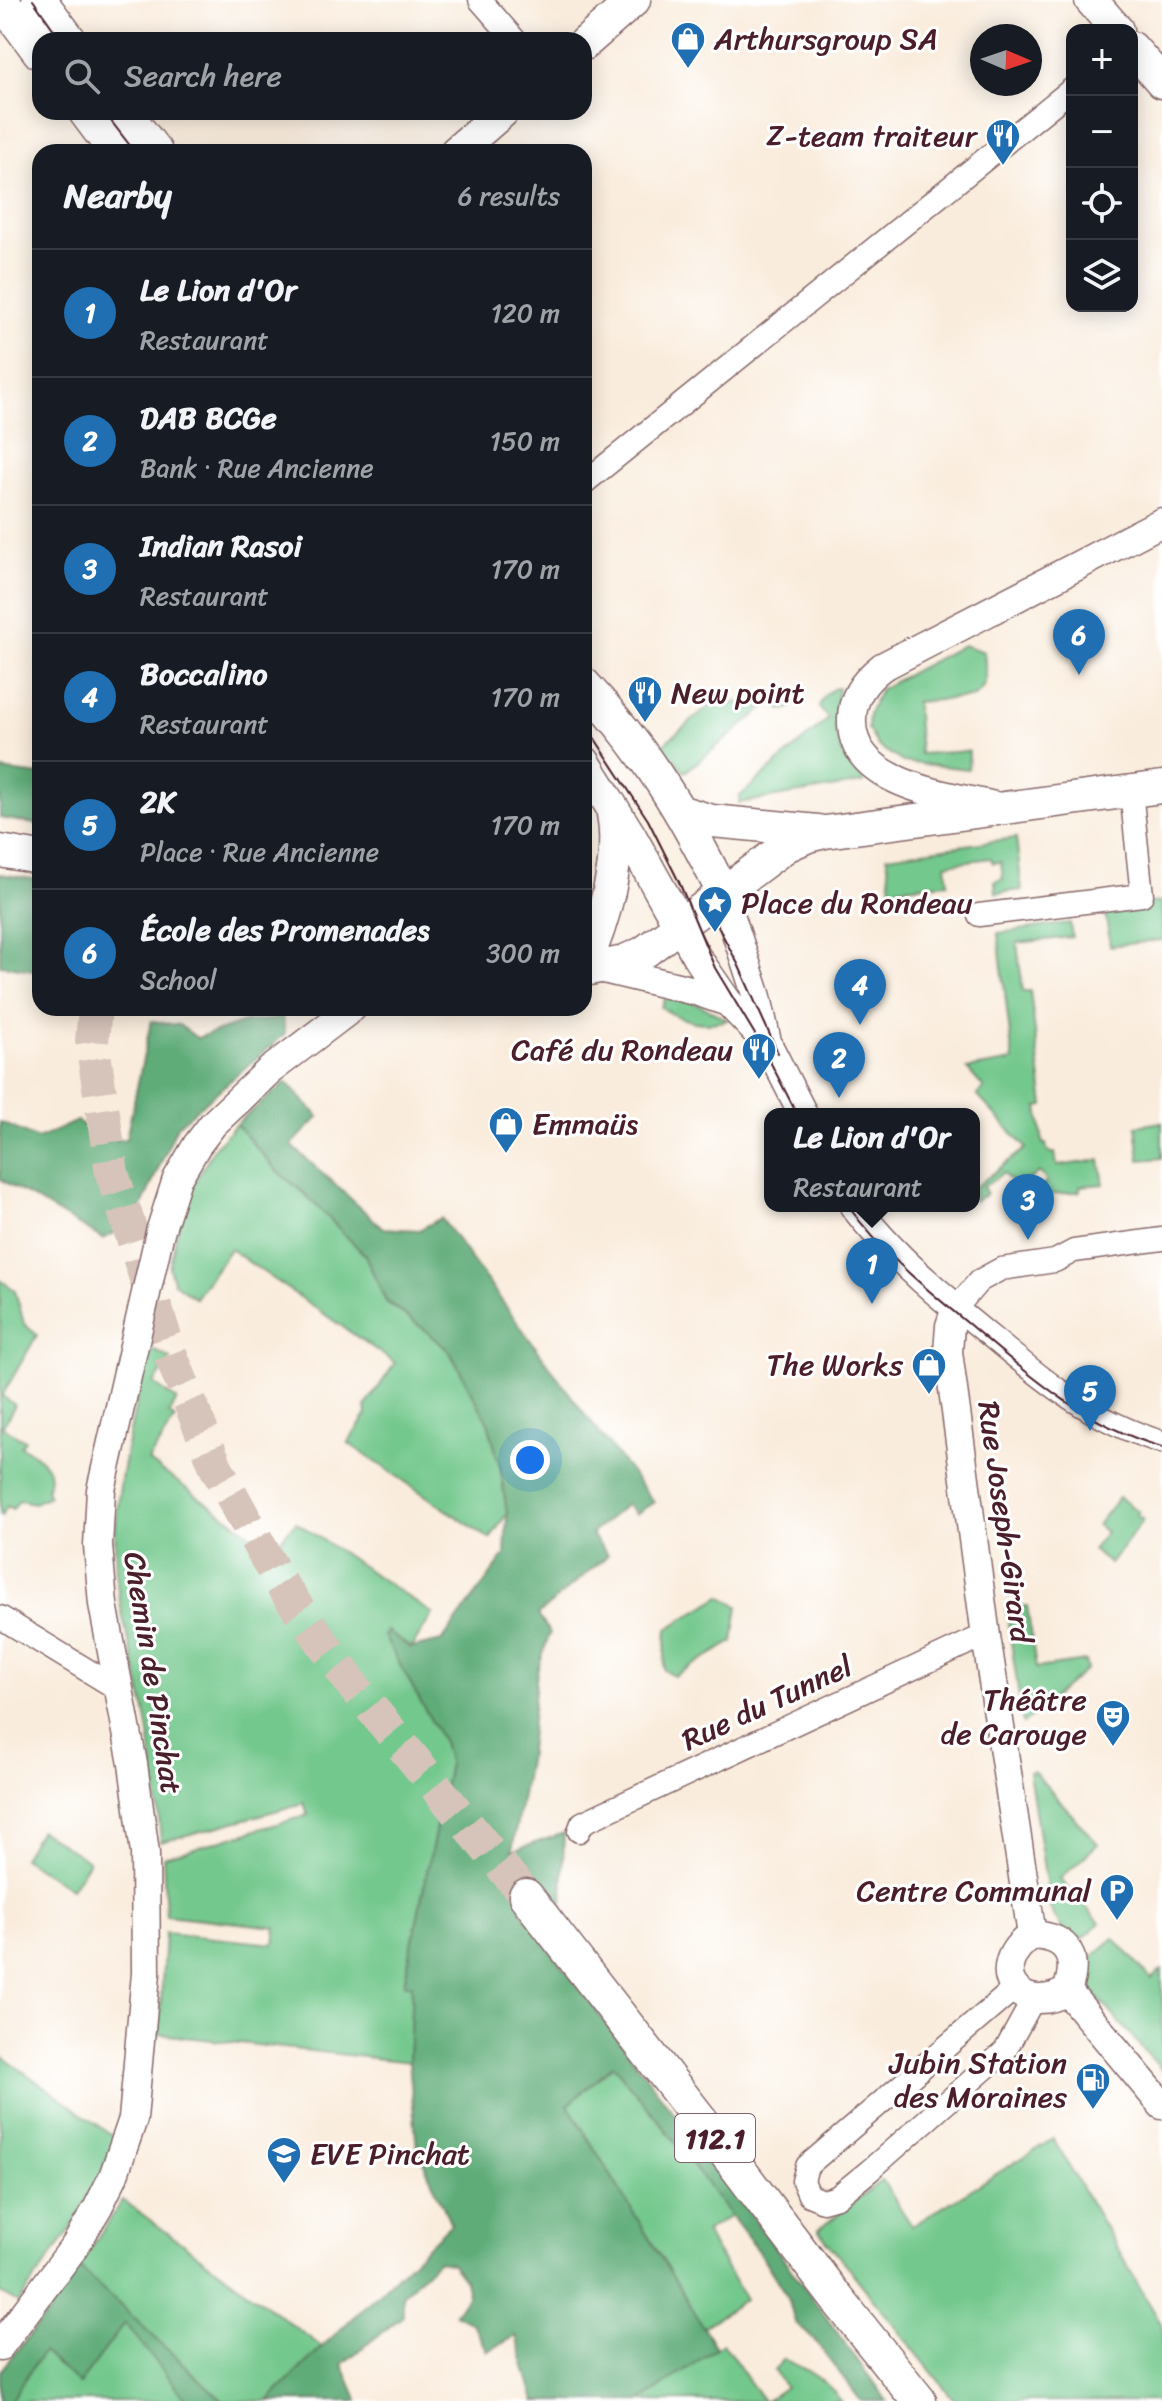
<!DOCTYPE html>
<meta charset="utf-8">
<style>
:root{--surface:#171b24;--page:#20242c;--text:#f1f3f6;--muted:#9ea1a6;--line:#363941;--accent:#1f6fb2}
body{margin:0;font-family:Sriracha,sans-serif;background:var(--page);color:var(--text)}
.controls{position:absolute;right:24px;top:24px;display:grid;overflow:hidden;border-radius:16px;box-shadow:0 4px 20px #0003}
.controls button{width:72px;height:72px;display:grid;place-items:center;padding:0;border:0;border-bottom:2px solid var(--line);background:var(--surface);color:var(--text);font:40px sans-serif}
.compass{position:absolute;left:970px;top:24px;width:72px;height:72px;border-radius:50%;background:var(--surface);box-shadow:0 4px 20px #0003;rotate:92deg}
.you{position:absolute;left:530px;top:1460px;width:28px;height:28px;margin:-20px;border:6px solid #fff;border-radius:50%;background:#1a73e8;box-shadow:0 0 0 12px #1a73e833}
.badge{display:grid;place-items:center;width:52px;height:52px;border-radius:50%;background:var(--accent);color:#fff;font-size:26px;font-weight:700}
.pin{position:absolute;translate:-50% -66px;filter:drop-shadow(0 2px 4px #0008)}
.pin::after{content:'';position:absolute;top:42px;width:28px;height:24px;background:inherit;clip-path:polygon(0 0,100% 0,50% 100%)}
.popup{position:absolute;left:764px;top:1108px;width:216px;height:104px;box-sizing:border-box;display:grid;place-content:center;border-radius:16px;background:var(--surface);filter:drop-shadow(0 2px 6px #0005);font-size:26px;white-space:nowrap;color:var(--muted)}
.popup b{font-size:30px;color:var(--text)}
.popup::after{content:'';position:absolute;left:50%;top:100%;margin-left:-16px;border:16px solid transparent;border-top-color:var(--surface)}
.list{margin:0;padding:0;list-style:none}
h2{display:flex;justify-content:space-between;align-items:center;height:104px;margin:0;padding:0 32px;font-size:34px}
h2 small{font-size:26px;font-weight:400;color:var(--muted)}
.list li{display:grid;grid-template-columns:52px 1fr auto;gap:24px;align-items:center;box-sizing:border-box;height:128px;padding:0 32px;border-top:2px solid var(--line)}
.list b{display:block;font-size:30px;white-space:nowrap}
.list p{margin:0;font-size:26px;white-space:nowrap;color:var(--muted)}
.list em{font-size:26px;font-style:normal;color:var(--muted)}
.icon{flex:none;width:44px;height:44px;fill:none;stroke:currentColor;stroke-width:2;stroke-linecap:round;stroke-linejoin:round}
.map{position:relative;flex:none;width:1162px;height:2401px;overflow:hidden}
.search{position:absolute;background:var(--surface);box-shadow:0 4px 20px #0003;left:32px;top:32px;width:560px;height:88px;display:flex;align-items:center;gap:20px;box-sizing:border-box;padding:0 28px;border-radius:24px;color:var(--muted);font-size:30px}
.panel{position:absolute;background:var(--surface);box-shadow:0 4px 20px #0003;left:32px;top:144px;width:560px;height:872px;border-radius:24px}
.map>svg:first-child{display:block}
</style>
<div class="map">
<svg width="1162" height="2401" viewBox="0 0 1162 2401">
<rect width="100%" height="100%" fill="#fff"/>
<filter id="ink" filterUnits="userSpaceOnUse"><feTurbulence type="fractalNoise" baseFrequency=".0125" numOctaves="2"/><feDisplacementMap in="SourceGraphic" scale="16" xChannelSelector="R" yChannelSelector="G"/><feConvolveMatrix kernelMatrix="1 2 1 2 8 2 1 2 1" color-interpolation-filters="sRGB"/></filter>
<filter id="wash" filterUnits="userSpaceOnUse"><feTurbulence type="fractalNoise" baseFrequency=".006" numOctaves="4" result="noise"/><feDisplacementMap in="SourceGraphic" scale="32" xChannelSelector="R" yChannelSelector="G"/><feGaussianBlur stdDeviation="1.8" result="paint"/><feColorMatrix in="noise" values="0 0 0 0 0 0 0 0 0 0 0 0 0 0 0 0 0 1.4 0 .05"/><feComposite in="paint" operator="in"/></filter>
<g filter="url(#wash)">
<rect width="100%" height="100%" fill="#f9ecdc"/>
<!-- green -->
<path fill="#73c88d" stroke="#5e745c" stroke-width="2" d="M963 645 984 652C985 670 991 688 972 697L916 702 920 754 969 751 968 769 903 762 878 746 868 729 869 713 880 689Z
M838 688C838 697 835 706 835 715 833 742 845 762 863 780V783L739 803 740 796 828 719 819 707C822 699 828 689 838 688Z
M795 695V702L789 709 781 710 773 701 685 772 662 745 716 701 728 704Z
M1016 838 1022 890 996 893 995 881 1003 879 1001 862 993 863 991 858 946 864 948 883 891 888 887 856Z
M1162 902V940L1110 946 1105 909Z
M1070 923 1072 937 1017 943 1023 991H1030L1044 1106 1038 1107 1043 1144H1046L1047 1150 1051 1153H1055L1057 1166 1100 1160 1104 1184 1080 1186V1191L1048 1195 1050 1201 1035 1203V1196L1047 1180 1039 1172 1018 1188 1003 1173 983 1187 987 1194 974 1201V1188L1026 1148 977 1095 984 1088 967 1069 1013 1061 998 933Z
M668 994 700 1005 728 1020C703 1027 682 1022 661 1007Z
M1162 1122V1158L1140 1160 1136 1126Z
M236 1124 277 1171 304 1193 365 1255 386 1302 428 1332 450 1352 488 1422 500 1467 507 1513 490 1539 348 1443 367 1414 366 1406 395 1363 230 1249 195 1298 174 1283 169 1268 184 1201 214 1148Z
M0 1280 15 1290 24 1324 37 1335 2 1396 15 1405 2 1427 25 1440 21 1446C39 1457 58 1467 46 1490L49 1496 34 1503 19 1500 13 1509 7 1506 2 1516 0 1515Z
M148 1350 157 1352 171 1359 154 1384 177 1400 169 1414 175 1419 148 1461 272 1549 296 1522 433 1614 411 1648 387 1632 443 1742 449 1764 404 1983 412 1985 409 2062 159 2034 165 1933 274 1944 276 1927 166 1915 163 1857 308 1815 304 1803 161 1842C157 1791 152 1741 141 1691 134 1656 121 1620 117 1584 108 1509 132 1424 148 1350Z
M1119 1497 1139 1512 1136 1515 1143 1520 1110 1564 1092 1550 1106 1532 1097 1525Z
M721 1596 738 1606 733 1642 674 1676 664 1670 667 1629Z
M1027 1606 1036 1668 1085 1661 1087 1669 1023 1724 1006 1608Z
M1033 1771 1098 1844 1060 1879 1100 1923 1080 1940C1065 1937 1056 1921 1050 1908L1029 1772Z
M40 1830 89 1861 71 1889 23 1858Z
M1114 1938 1151 1979 1162 1970V2070L1089 1988C1077 1963 1097 1953 1114 1938Z
M0 2055 115 2137 96 2187 69 2232 18 2303 0 2293Z
M613 2064 661 2123 731 2215 705 2232 745 2299 702 2328 568 2105Z
M1053 2139 1162 2325V2401H955L818 2230 882 2180 912 2226Z
M123 2200 322 2347 268 2401H0V2371L49 2312Z
M723 2343 763 2401H641L716 2348Z
M783 2359C806 2369 826 2379 841 2401H765L785 2387 774 2371Z"/>
<!-- forest -->
<path fill="#5eac78" stroke="#546652" stroke-width="2" d="M0 770 40 775V825L0 818Z
M0 874 40 880V971L0 965Z
M283 1018 285 1034 177 1126 135 1222 103 1239 0 1179V1122L38 1139 77 1121 107 1141 126 1139 151 1021 179 1025 197 1038 244 1022Z
M286 1082 319 1117 291 1145 383 1228 419 1230 441 1218 584 1413 654 1502 636 1514 627 1504 591 1534 608 1555 538 1615 550 1633 537 1671 528 1761 512 1851 564 1833 562 1906 537 1884 520 1910 764 2232 887 2401H861L817 2343 795 2322 788 2298 763 2258 661 2123 613 2065 568 2105 716 2348 641 2401H535L516 2336 488 2351 472 2323 455 2314 468 2295 465 2281 451 2263 437 2261 403 2294V2316L342 2364 358 2401H268L322 2347 451 2224 417 2148 409 2062 412 1985 404 1984 449 1764 443 1742 384 1636 387 1631 411 1648 442 1641 505 1555 507 1513 500 1467 488 1422 450 1352 428 1332 386 1301 365 1255 304 1193 277 1171 236 1124Z
M79 2267 223 2401H187L125 2323 79 2384 43 2352 10 2401H0V2371L49 2312Z"/>
</g>
<g filter="url(#ink)">
<g fill="none" stroke-linecap="round" stroke-linejoin="round">
<!-- primary-tunnel -->
<path stroke="#d6c3b9" stroke-width="34" stroke-dasharray="34 17" stroke-linecap="butt" d="M95 1008 92 1041 112 1173 170 1353 216 1467 280 1583 354 1687 526 1896"/>
<defs>
<path id="minor" d="M480 0 515 40
M584 483 1072 89
M979 915 1142 895 1131 791
M1162 1239 1074 1251 1055 1261 1001 1269 979 1281 956 1308C1024 1362 1076 1416 1162 1442
M0 1617 118 1689
M579 1831 582 1823 974 1640 986 1636
M1015 1988 807 2166 803 2181 809 2195 823 2201 837 2197 869 2171 1005 2051 1033 2000"/>
<path id="tertiary" d="M995 806C948 795 849 785 852 719 852 697 865 680 882 667L1162 522
M723 893 757 997 767 1042
M680 926 696 956 728 1002 767 1043 803 1114
M599 968 699 992 728 1002
M854 1206C884 1245 918 1277 956 1308L950 1326 948 1352 986 1636 1032 1935
M1032 1935C1069 1937 1079 1957 1067 1991 1018 2019 984 1967 1032 1935Z
M1067 1991 1162 2105
M0 2346 75 2246 98 2207 113 2177 133 2119 146 1973 145 1853 133 1764 103 1604 98 1546 101 1490 160 1232 177 1179 197 1145 213 1124 269 1071 352 1008"/>
<path id="secondary" d="M1091 0 1117 30
M584 44 634 0
M1132 48 1162 82
M456 152 502 112
M584 684C645 749 684 813 723 893
M584 762 630 836 680 926
M682 812 712 821 818 831
M0 851 40 858
M584 966C603 924 622 860 613 814
M584 970 620 963 643 953 786 846 808 836 825 832 1162 787"/>
<path id="primary" d="M1 0 40 52
M39 0 69 40
M86 112 116 152
M124 112 155 152
M526 1896 730 2158 834 2295 919 2401"/>
</defs>
<!-- minor casing -->
<use href="#minor" stroke="#876769" stroke-width="25"/>
<!-- tertiary casing -->
<use href="#tertiary" stroke="#876769" stroke-width="31"/>
<!-- secondary casing -->
<use href="#secondary" stroke="#876769" stroke-width="35"/>
<!-- primary casing -->
<use href="#primary" stroke="#876769" stroke-width="37"/>
<!-- minor -->
<use href="#minor" stroke="#fff" stroke-width="22"/>
<!-- tertiary -->
<use href="#tertiary" stroke="#fff" stroke-width="28"/>
<!-- secondary -->
<use href="#secondary" stroke="#fff" stroke-width="32"/>
<!-- primary -->
<use href="#primary" stroke="#fff" stroke-width="34"/>
<!-- tram -->
<path stroke="#4a1f2b" stroke-width="2" d="M33 0 61 40
M104 112 135 152
M584 722 648 820 679 882 715 968 762 1046 797 1114
M707 906 738 964 778 1053
M848 1206C883 1254 926 1289 971 1326 1031 1377 1085 1425 1162 1447"/>
</g>
</g>
<!-- icons -->
<defs>
<symbol id="shop-pin" viewBox="-11 -11 22 30"><path d="M0 17L-7.5 6A9.5 9.5 0 1 1 7.5 6Z" fill="#1f6fb2" stroke="#fff"/><path d="M-5-2.5h2.3a2.7 3.5 0 0 1 5.4 0H5L5.5 6h-11ZM-1.5-2.5h3a1.5 2.3 0 0 0-3 0Z" fill="#fff"/></symbol>
<symbol id="restaurant-pin" viewBox="-11 -11 22 30"><path d="M0 17L-7.5 6A9.5 9.5 0 1 1 7.5 6Z" fill="#1f6fb2" stroke="#fff"/><path d="M-5-6h1v4h1v-4h1v4h1v-4h1v5L-1.5 .5V6h-2V.5L-5-1ZM5-6V6H3V1.5H1.5Q1.5-4 5-6Z" fill="#fff"/></symbol>
<symbol id="sight-pin" viewBox="-11 -11 22 30"><path d="M0 17L-7.5 6A9.5 9.5 0 1 1 7.5 6Z" fill="#1f6fb2" stroke="#fff"/><path d="M0-6L1.8-2.2L6-1.7L2.9 1.2L3.7 5.4L0 3.3L-3.7 5.4L-2.9 1.2L-6-1.7L-1.8-2.2Z" fill="#fff"/></symbol>
<symbol id="theatre-pin" viewBox="-11 -11 22 30"><path d="M0 17L-7.5 6A9.5 9.5 0 1 1 7.5 6Z" fill="#1f6fb2" stroke="#fff"/><path d="M-5-5.5Q0-4 5-5.5V0Q5 5 0 6Q-5 5-5 0ZM-3.3-2.5H-1v1.5H-3.3ZM1-2.5H3.3v1.5H1ZM-2.8 1Q0 5.5 2.8 1Z" fill="#fff"/></symbol>
<symbol id="parking-pin" viewBox="-11 -11 22 30"><path d="M0 17L-7.5 6A9.5 9.5 0 1 1 7.5 6Z" fill="#1f6fb2" stroke="#fff"/><path d="M-3.5-5.5H1a3.5 3.5 0 0 1 0 7H-1V5.5H-3.5ZM-1-3.4V-.6H.8a1.4 1.4 0 0 0 0-2.8Z" fill="#fff"/></symbol>
<symbol id="fuel-pin" viewBox="-11 -11 22 30"><path d="M0 17L-7.5 6A9.5 9.5 0 1 1 7.5 6Z" fill="#1f6fb2" stroke="#fff"/><path d="M-5.5-6h7V0h2V4h1.3V-2.5L3-4.5l.8-.8L6-3V5H2.5V1h-1V6h-7ZM-4.2-4.7v3.2H.2V-4.7Z" fill="#fff"/></symbol>
<symbol id="school-pin" viewBox="-11 -11 22 30"><path d="M0 17L-7.5 6A9.5 9.5 0 1 1 7.5 6Z" fill="#1f6fb2" stroke="#fff"/><path d="M0-5L7-2L0 1L-7-2ZM-4 1L0 2.5L4 1V4Q0 6-4 4Z" fill="#fff"/></symbol>
</defs>
<g fill-rule="evenodd">
<use href="#shop-pin" x="668" y="19" width="40" height="54"/>
<use href="#restaurant-pin" x="983" y="116" width="40" height="54"/>
<use href="#restaurant-pin" x="625" y="673" width="40" height="54"/>
<use href="#sight-pin" x="695" y="883" width="40" height="54"/>
<use href="#restaurant-pin" x="739" y="1030" width="40" height="54"/>
<use href="#shop-pin" x="486" y="1104" width="40" height="54"/>
<use href="#shop-pin" x="909" y="1345" width="40" height="54"/>
<use href="#theatre-pin" x="1093" y="1697" width="40" height="54"/>
<use href="#parking-pin" x="1097" y="1871" width="40" height="54"/>
<use href="#fuel-pin" x="1073" y="2060" width="40" height="54"/>
<use href="#school-pin" x="264" y="2134" width="40" height="54"/>
</g>
<g text-anchor="middle" dominant-baseline="central" stroke-width="6" stroke-linejoin="round" paint-order="stroke">
<!-- shield labels -->
<rect fill="#fff" stroke="#80626b" stroke-width="2" x="675" y="2114" width="80" height="48" rx="6"/>
<g font-size="28" font-weight="bold" fill="#4a1f2b">
<text x="715" y="2138">112.1</text>
</g>
<!-- poi labels -->
<g font-size="30" fill="#4a1f2b" stroke="#fff" text-anchor="end">
<text x="714" y="39" text-anchor="start">Arthursgroup SA</text>
<text x="977" y="136">Z-team traiteur</text>
<text x="671" y="693" text-anchor="start">New point</text>
<text x="741" y="903" text-anchor="start">Place du Rondeau</text>
<text x="733" y="1050">Café du Rondeau</text>
<text x="532" y="1124" text-anchor="start">Emmaüs</text>
<text x="903" y="1365">The Works</text>
<text x="1087" y="1700">Théâtre<tspan x="1087" dy="34">de Carouge</tspan></text>
<text x="1091" y="1891">Centre Communal</text>
<text x="1067" y="2063">Jubin Station<tspan x="1067" dy="34">des Moraines</tspan></text>
<text x="310" y="2154" text-anchor="start">EVE Pinchat</text>
</g>
<!-- street labels -->
<g font-size="30" fill="#4a1f2b" stroke="#fff">
<text transform="translate(1005 1522) rotate(82)">Rue Joseph-Girard</text>
<text transform="translate(153 1673) rotate(81)">Chemin de Pinchat</text>
<text transform="translate(767 1703) rotate(-25)">Rue du Tunnel</text>
</g>
</g>
</svg>
<div class="controls">
<button>+</button>
<button>−</button>
<button><svg class="icon" aria-label="locate" viewBox="0 0 24 24"><circle cx="12" cy="12" r="6"/><path d="M12 2v4M12 18v4M2 12h4M18 12h4"/></svg></button>
<button><svg class="icon" aria-label="layers" viewBox="0 0 24 24"><path d="M12 4l9 5-9 5-9-5zM3 14l9 5 9-5"/></svg></button>
</div>
<svg class="compass" viewBox="-18 -18 36 36"><path d="M0-13l5 13h-10z" fill="#e53935"/><path d="M0 13l5-13h-10z" fill="#9ea1a6"/></svg>
<div class="you"></div>
<div class="pin badge" style="left:872px;top:1304px">1</div>
<div class="popup"><b>Le Lion d'Or</b>Restaurant</div>
<div class="pin badge" style="left:839px;top:1098px">2</div>
<div class="pin badge" style="left:1028px;top:1240px">3</div>
<div class="pin badge" style="left:860px;top:1025px">4</div>
<div class="pin badge" style="left:1090px;top:1431px">5</div>
<div class="pin badge" style="left:1079px;top:675px">6</div>
<div class="search"><svg class="icon" aria-label="search" viewBox="0 0 24 24"><circle cx="10" cy="10" r="6"/><path d="M15 15l6 6"/></svg>Search here</div>
<section class="panel">
<h2>Nearby<small>6 results</small></h2>
<ul class="list">
<li><span class="badge">1</span><div><b>Le Lion d'Or</b><p>Restaurant</p></div><em>120 m</em></li>
<li><span class="badge">2</span><div><b>DAB BCGe</b><p>Bank · Rue Ancienne</p></div><em>150 m</em></li>
<li><span class="badge">3</span><div><b>Indian Rasoi</b><p>Restaurant</p></div><em>170 m</em></li>
<li><span class="badge">4</span><div><b>Boccalino</b><p>Restaurant</p></div><em>170 m</em></li>
<li><span class="badge">5</span><div><b>2K</b><p>Place · Rue Ancienne</p></div><em>170 m</em></li>
<li><span class="badge">6</span><div><b>École des Promenades</b><p>School</p></div><em>300 m</em></li>
</ul>
</section>
</div>
